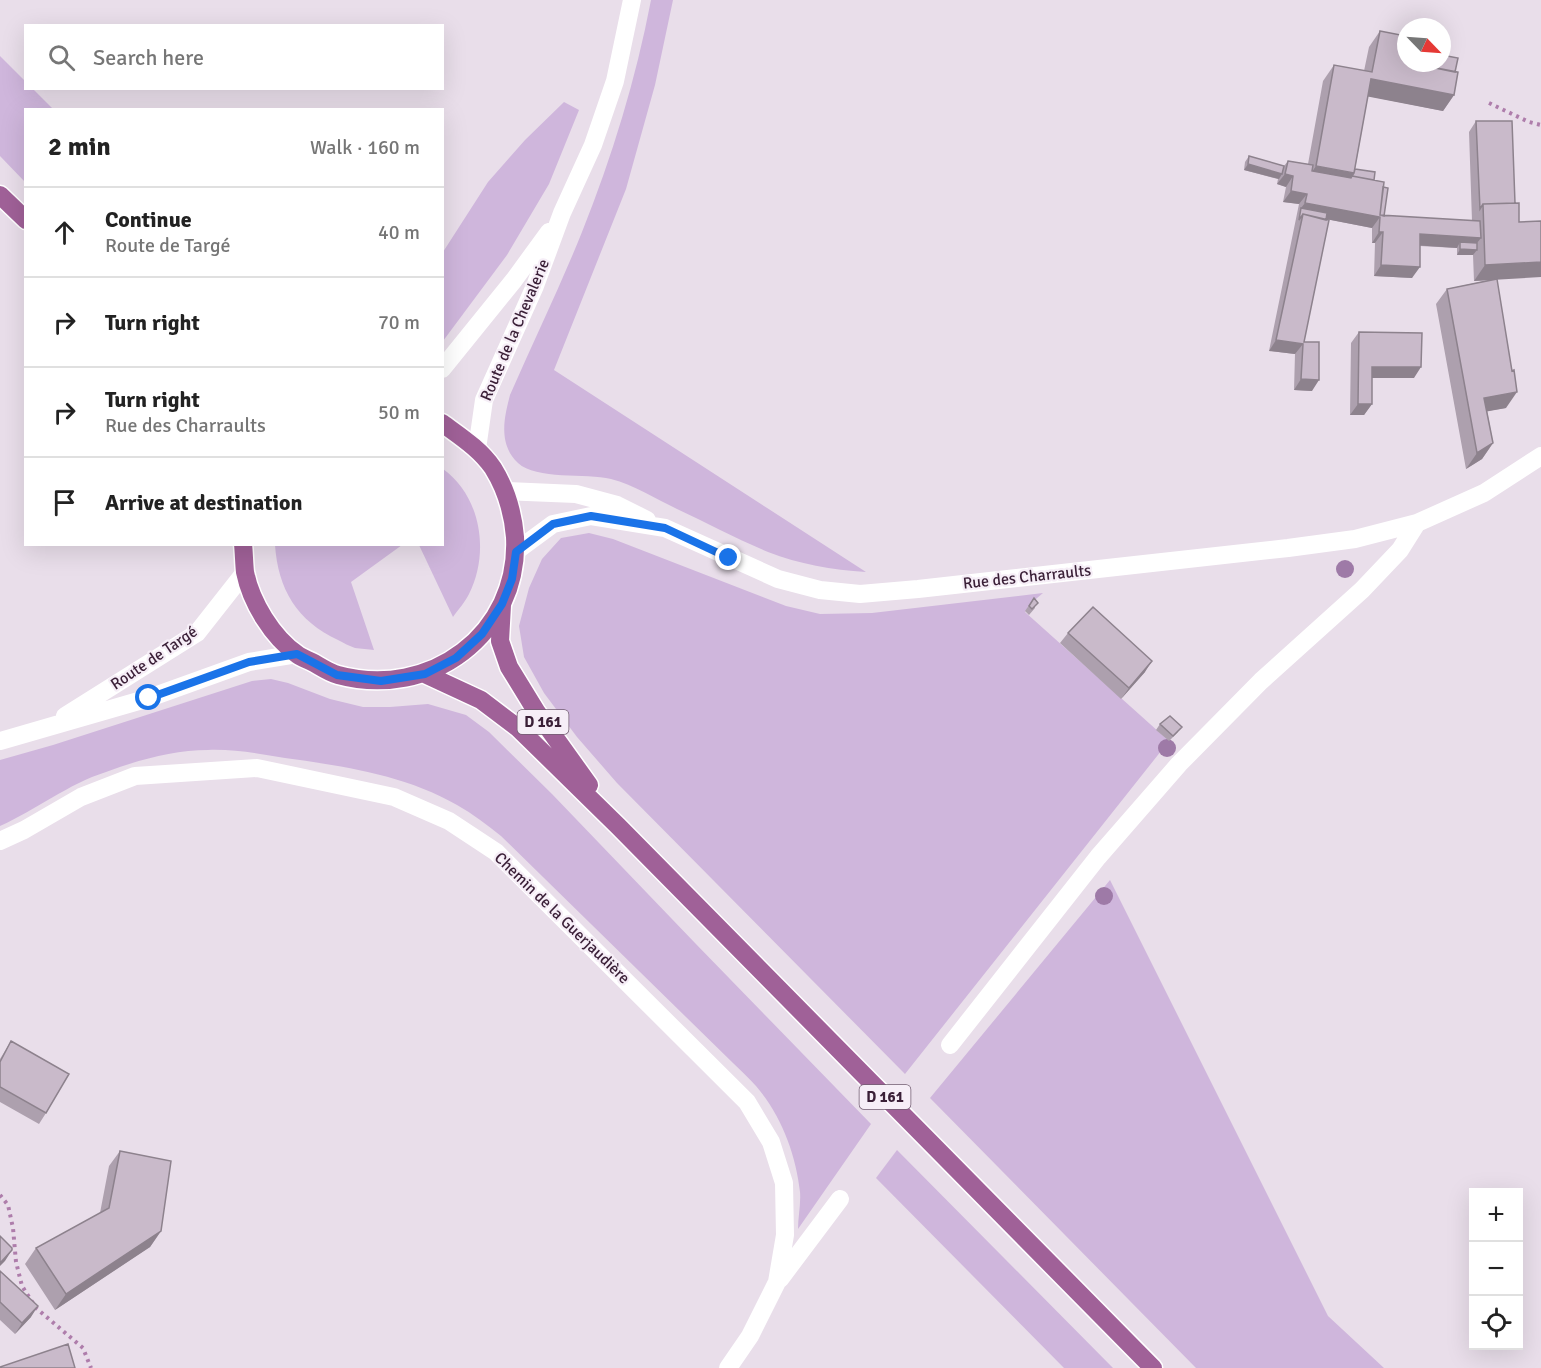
<!DOCTYPE html>
<meta charset="utf-8">
<style>
:root{--surface:#fff;--page:#f2f2f2;--text:#222;--muted:#767676;--line:#e0e0e0}
body{margin:0;font-family:Signika,sans-serif;background:var(--page);color:var(--text)}
.controls{position:absolute;right:18px;bottom:18px;display:grid;overflow:hidden;border-radius:0px;box-shadow:0 6px 24px #0002}
.controls button{width:54px;height:54px;display:grid;place-items:center;padding:0;border:0;border-bottom:2px solid var(--line);background:var(--surface);color:var(--text);font:30px sans-serif}
.compass{position:absolute;left:1397px;top:18px;width:54px;height:54px;border-radius:50%;background:var(--surface);box-shadow:0 6px 24px #0002;rotate:115deg}
.stop{position:absolute;width:18px;height:18px;margin:-14px;border:4px solid #1a73e8;border-radius:50%;background:#fff}
.stop.end{background:#1a73e8;border-color:#fff;box-shadow:0 2px 6px #0008}
.list{margin:0;padding:0;list-style:none}
h2{display:flex;justify-content:space-between;align-items:center;height:78px;margin:0;padding:0 24px;font-size:26px}
h2 small{font-size:20px;font-weight:400;color:var(--muted)}
.list li{display:grid;grid-template-columns:39px 1fr auto;gap:18px;align-items:center;box-sizing:border-box;height:90px;padding:0 24px;border-top:2px solid var(--line)}
.list b{display:block;font-size:22px;white-space:nowrap}
.list p{margin:0;font-size:20px;white-space:nowrap;color:var(--muted)}
.list em{font-size:20px;font-style:normal;color:var(--muted)}
.icon{flex:none;width:33px;height:33px;fill:none;stroke:currentColor;stroke-width:2;stroke-linecap:round;stroke-linejoin:round}
.map{position:relative;flex:none;width:1541px;height:1368px;overflow:hidden}
.search{position:absolute;background:var(--surface);box-shadow:0 6px 24px #0002;left:24px;top:24px;width:420px;height:66px;display:flex;align-items:center;gap:15px;box-sizing:border-box;padding:0 21px;border-radius:0px;color:var(--muted);font-size:22px}
.panel{position:absolute;background:var(--surface);box-shadow:0 6px 24px #0002;left:24px;top:108px;width:420px;height:438px;border-radius:0px}
.map>svg:first-child{display:block}
</style>
<div class="map">
<svg width="1541" height="1368" viewBox="0 0 1541 1368">
<rect width="100%" height="100%" fill="#e9deea"/>
<!-- green -->
<path fill="#cfb6dc" d="M651 0H673L655 85 626 189 554 370 866 572C832 570 799 564 768 552 737 539 707 523 677 509 656 499 634 485 611 479 586 473 536 480 518 463 498 444 504 418 510 395 534 340 560 287 582 232 612 157 636 79 651 0Z
M0 56 25 81 26 88 33 89 53 109 26 110 25 182 0 156Z
M564 102 579 110 549 184 507 255 443 341V252L488 182 525 140Z
M443 469C481 496 490 553 469 594 465 602 458 610 453 617L419 545 442 544Z
M589 533 613 539 786 606 820 614 872 613 1043 593 1030 604 1025 612 1169 741 905 1074 617 783 577 737 544 693 524 657 519 626 529 588 542 559 561 538Z
M275 545H402L351 582 374 650C368 649 361 649 355 648 349 646 344 643 338 640 297 621 278 589 275 545Z
M271 679 288 683 330 699 363 707H390L428 704 466 715 489 732 552 794 695 943 871 1124 798 1229C798 1217 801 1204 800 1192 796 1154 781 1115 756 1086 749 1078 741 1071 733 1063L501 836C487 825 473 814 457 805 405 775 343 766 285 758 260 754 234 749 208 750 174 750 138 760 106 772 68 784 36 810 0 826V760L53 745 252 681Z
M1110 880 1328 1316 1384 1368H1196L930 1098Z
M897 1150 1113 1368H1064L876 1178Z"/>
<g fill="none" stroke-linecap="round" stroke-linejoin="round">
<defs>
<path id="major" d="M0 195 26 220
M243 544C244 553 244 563 245 572 251 602 272 637 298 655 302 658 309 660 314 663 321 667 330 673 338 675 430 700 520 634 515 537 513 513 506 489 493 468 480 449 461 437 442 423
M502 605 500 641 509 667 536 711 589 785
M425 674 481 700 518 728 618 826 1153 1368"/>
</defs>
<!-- major casing -->
<use href="#major" stroke="#fff" stroke-width="21"/>
<!-- path -->
<path stroke="#ae7dab" stroke-width="4" stroke-dasharray="3 4.5" stroke-linecap="butt" d="M1489 103 1529 122 1541 125
M0 1195 8 1205 13 1228 16 1262 22 1286 36 1308 83 1348 91 1368"/>
<!-- minor -->
<path stroke="#fff" stroke-width="18" d="M442 369 514 280 549 232
M477 449 484 400 535 286 562 213 593 145 615 81 632 0
M505 491 576 494 617 505 647 520
M515 552 553 524 591 516 665 528 778 579 820 590 860 594 918 589 1288 548 1355 539 1417 523 1484 493 1541 456
M65 716 197 633 245 572
M0 741 149 698 249 662 297 654
M0 841 24 830 81 797 135 776 257 768 394 797 449 821 496 852 747 1102 771 1142 784 1183 785 1235 777 1282 750 1336 728 1368
M950 1045 1098 857 1179 764 1261 681 1362 590 1400 550 1417 523
M780 1279 840 1199"/>
<!-- major -->
<use href="#major" stroke="#a06198" stroke-width="18"/>
</g>
<!-- trees -->
<g fill="#9e7aa7">
<circle cx="1345" cy="569" r="9"/>
<circle cx="1167" cy="748" r="9"/>
<circle cx="1104" cy="896" r="9"/>
</g>
<!-- wall -->
<path fill="#ada0ae" d="M1380 31 1406 63 1455 72 1454 95 1443 111 1368 96 1355 169 1374 180 1383 187 1384 216 1472 221 1469 132 1476 121 1497 280 1506 408 1487 411 1493 443 1482 459 1466 469 1436 304 1447 289 1489 280 1474 281 1473 255H1457V248L1420 246 1412 278 1374 276 1375 243H1372V228L1326 219 1304 342 1312 391 1294 390 1295 354 1269 351 1299 204 1283 202 1286 187 1277 184 1278 179 1244 170 1245 162 1249 156 1284 166 1288 161 1308 164 1323 81 1334 65 1364 71 1369 47Z
M1359 332 1414 378H1372V404L1364 415H1350L1351 343Z
M1034 598 1035 608 1029 615 1025 611Z
M1068 633 1145 672 1121 699 1060 643Z
M1160 724 1178 732 1169 741 1156 730Z
M11 1041 46 1113 39 1124 0 1102V1059Z
M120 1151 161 1231 150 1247 55 1310 25 1264 36 1248 100 1213 109 1166Z
M0 1271 31 1317 15 1334 0 1320Z"/>
<!-- shaded-wall -->
<path fill="#8d828d" d="M1371 79 1454 95 1443 111 1360 95Z
M1248 164 1282 174 1279 179 1244 170Z
M1316 166 1354 173 1373 185 1305 182Z
M1285 174 1293 176 1286 187 1277 184Z
M1291 191 1307 194 1299 204 1283 202Z
M1305 203 1380 217 1372 228 1300 214 1301 208Z
M1379 232H1383L1375 243H1372Z
M1420 234 1481 238 1473 248 1460 242 1457 248 1413 245Z
M1460 249 1477 250 1473 255H1457Z
M1541 262V277L1474 281 1485 265Z
M1381 265 1420 267 1412 278 1374 276Z
M1276 340 1303 344 1295 354 1269 351Z
M1372 367H1421L1414 378H1365Z
M1301 379 1319 380 1312 391 1294 390Z
M1517 392 1506 408 1473 414 1484 398Z
M1358 404H1372L1364 415H1350Z
M1493 443 1482 459 1466 469 1477 453Z
M1152 661 1145 672 1121 699 1129 688Z
M161 1231 150 1247 55 1310 66 1294Z
M12 1250 5 1261 0 1266V1263Z
M38 1306 31 1317 15 1334 22 1323Z"/>
<!-- building -->
<path fill="#c9baca" stroke="#8d828d" stroke-width="1.5" d="M1380 31 1406 36V63H1411L1458 72 1454 95 1371 79 1354 173 1316 166 1334 65 1372 72Z
M1442 55 1458 58 1455 72 1411 63H1442Z
M1476 121H1512L1515 203 1483 204 1480 209Z
M1249 156 1284 166 1282 174 1248 164Z
M1288 161 1313 165 1312 171 1351 178 1352 176 1384 182 1380 215 1480 221 1481 238 1420 234V267L1381 265 1383 232H1379L1380 217 1305 203 1307 194 1291 191 1293 176 1285 174Z
M1355 169 1375 172 1374 180 1352 176 1354 173Z
M1383 187 1388 188 1384 216 1380 215Z
M1519 203V222L1541 221V262L1485 265 1483 204Z
M1301 208 1327 213 1326 220 1303 214 1299 220Z
M1303 214 1329 220 1304 342H1319V380L1301 379 1303 344 1276 340Z
M1460 242 1477 243V250L1460 249Z
M1497 279 1512 371 1514 370 1517 392 1484 398 1493 443 1477 453 1447 289Z
M1359 332 1422 333 1421 367H1372V404H1358Z
M1034 598 1038 603 1032 609 1029 606Z
M1093 607 1152 661 1129 688 1068 633Z
M1170 716 1182 727 1173 736 1160 724Z
M11 1041 69 1074 46 1113 0 1087V1062Z
M120 1151 171 1161 161 1231 66 1294 36 1248 109 1208Z
M0 1236 12 1248V1250L0 1263Z
M0 1271 38 1306 22 1323 0 1302Z
M68 1344 75 1368H0V1367Z"/>
<g fill="none" stroke-linecap="round" stroke-linejoin="round">
<!-- route -->
<path stroke="#1a73e8" stroke-width="8" d="M149 698 249 662 297 654 337 675 381 681 425 674 456 658 482 634 502 604 512 579 516 552 553 524 591 516 665 528 729 558"/>
</g>
<g text-anchor="middle" dominant-baseline="central" stroke-width="4.5" stroke-linejoin="round" paint-order="stroke">
<!-- shield labels -->
<g fill="#f6eef7" stroke="#725d71" stroke-width="1.5">
<rect x="517.5" y="710" width="51" height="24" rx="4.5"/>
<rect x="859.5" y="1085" width="51" height="24" rx="4.5"/>
</g>
<g font-size="15" font-weight="bold" fill="#3a1f37">
<text x="543" y="722">D 161</text>
<text x="885" y="1097">D 161</text>
</g>
<!-- street labels -->
<g font-size="16" fill="#3a1f37" stroke="#f6eef7">
<text transform="translate(515 330) rotate(-67)">Route de la Chevalerie</text>
<text transform="translate(1027 577) rotate(-6)">Rue des Charraults</text>
<text transform="translate(154 658) rotate(-34)">Route de Targé</text>
<text transform="translate(562 918) rotate(44)">Chemin de la Guerjaudière</text>
</g>
</g>
</svg>
<div class="controls">
<button>+</button>
<button>−</button>
<button><svg class="icon" aria-label="locate" viewBox="0 0 24 24"><circle cx="12" cy="12" r="6"/><path d="M12 2v4M12 18v4M2 12h4M18 12h4"/></svg></button>
</div>
<svg class="compass" viewBox="-18 -18 36 36"><path d="M0-13l5 13h-10z" fill="#e53935"/><path d="M0 13l5-13h-10z" fill="#767676"/></svg>
<div class="stop" style="left:149px;top:698px"></div>
<div class="stop end" style="left:729px;top:558px"></div>
<div class="search"><svg class="icon" aria-label="search" viewBox="0 0 24 24"><circle cx="10" cy="10" r="6"/><path d="M15 15l6 6"/></svg>Search here</div>
<section class="panel">
<h2>2 min<small>Walk · 160 m</small></h2>
<ul class="list">
<li><svg class="icon" aria-label="ahead" viewBox="0 0 24 24"><path d="M12 20V5M6 11l6-6 6 6"/></svg><div><b>Continue</b><p>Route de Targé</p></div><em>40 m</em></li>
<li><svg class="icon" aria-label="right" viewBox="0 0 24 24"><path d="M7 20v-9h11M14 6l5 5-5 5"/></svg><div><b>Turn right</b></div><em>70 m</em></li>
<li><svg class="icon" aria-label="right" viewBox="0 0 24 24"><path d="M7 20v-9h11M14 6l5 5-5 5"/></svg><div><b>Turn right</b><p>Rue des Charraults</p></div><em>50 m</em></li>
<li><svg class="icon" aria-label="arrive" viewBox="0 0 24 24"><path d="M6 21V4h12l-3 4 3 4H6"/></svg><div><b>Arrive at destination</b></div></li>
</ul>
</section>
</div>
